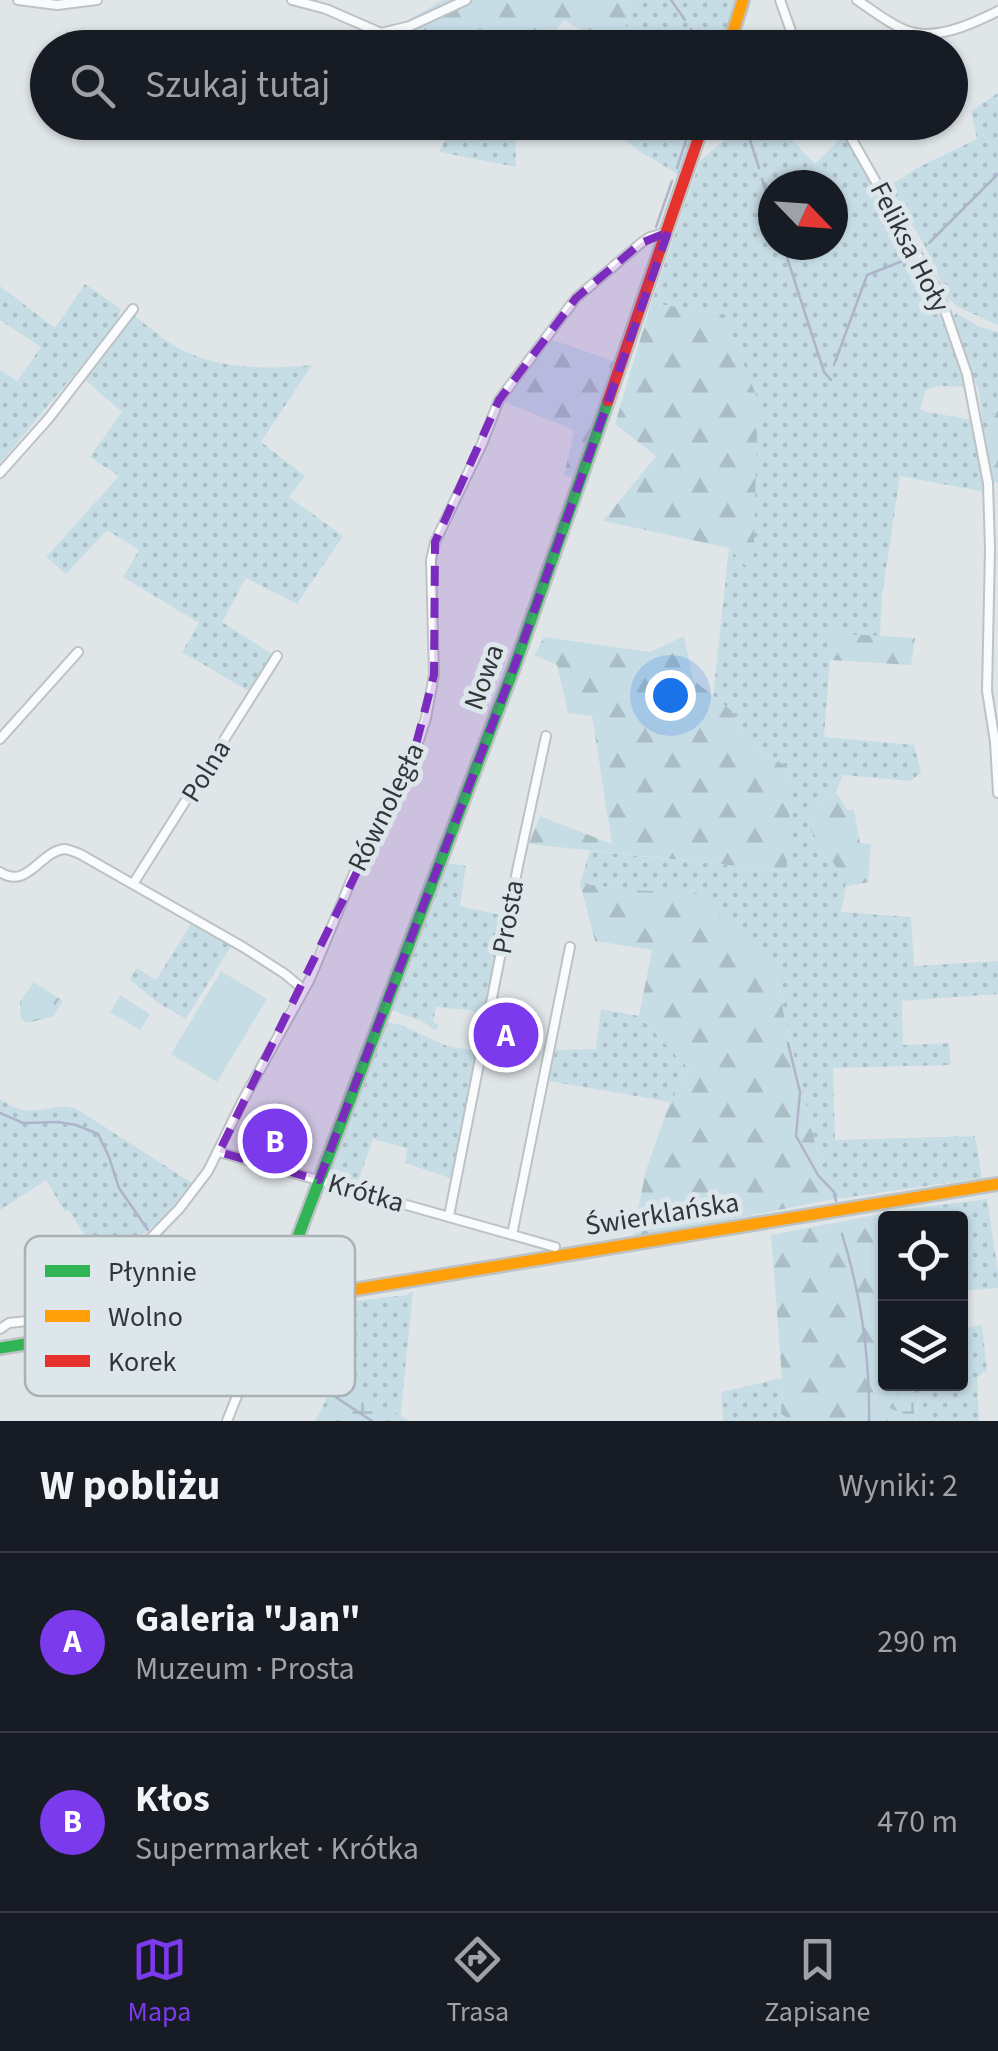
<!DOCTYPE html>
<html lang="pl">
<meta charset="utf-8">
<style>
:root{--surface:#171b24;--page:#242831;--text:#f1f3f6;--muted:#9ea1a6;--line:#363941;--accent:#7c3aed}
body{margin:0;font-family:"Source Sans 3",sans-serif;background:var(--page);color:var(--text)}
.controls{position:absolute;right:30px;bottom:30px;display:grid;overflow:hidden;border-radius:10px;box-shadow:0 2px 8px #0004}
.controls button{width:90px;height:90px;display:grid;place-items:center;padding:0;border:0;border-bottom:2px solid var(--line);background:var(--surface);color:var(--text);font:50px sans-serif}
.compass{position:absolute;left:758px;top:170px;width:90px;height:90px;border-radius:50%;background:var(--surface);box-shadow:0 2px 8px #0004;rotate:115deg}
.you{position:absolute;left:670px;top:695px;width:35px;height:35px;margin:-25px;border:8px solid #fff;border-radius:50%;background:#1a73e8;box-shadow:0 0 0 15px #1a73e833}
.badge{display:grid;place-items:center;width:65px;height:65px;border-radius:50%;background:var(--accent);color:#fff;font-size:32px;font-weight:700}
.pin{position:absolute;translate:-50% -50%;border:5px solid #fff;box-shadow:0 2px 10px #0006}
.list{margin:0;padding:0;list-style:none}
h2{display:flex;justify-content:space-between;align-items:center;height:130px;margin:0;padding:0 40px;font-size:42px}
h2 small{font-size:32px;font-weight:400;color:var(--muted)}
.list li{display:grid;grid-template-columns:65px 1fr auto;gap:30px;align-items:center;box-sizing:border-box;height:180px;padding:0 40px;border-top:2px solid var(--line)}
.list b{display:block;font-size:38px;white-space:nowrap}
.list p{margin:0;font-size:32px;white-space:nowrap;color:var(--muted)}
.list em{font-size:32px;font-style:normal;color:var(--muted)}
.icon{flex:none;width:55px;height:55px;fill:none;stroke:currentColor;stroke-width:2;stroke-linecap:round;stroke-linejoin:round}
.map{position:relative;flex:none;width:998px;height:1421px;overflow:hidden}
.search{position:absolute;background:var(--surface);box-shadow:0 2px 8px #0004;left:30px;right:30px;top:30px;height:110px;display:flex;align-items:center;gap:25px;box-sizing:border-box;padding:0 35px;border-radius:55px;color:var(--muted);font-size:38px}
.sheet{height:490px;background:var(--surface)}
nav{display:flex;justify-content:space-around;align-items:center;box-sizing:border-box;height:140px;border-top:2px solid var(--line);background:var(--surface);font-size:28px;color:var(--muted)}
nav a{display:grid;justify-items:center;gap:5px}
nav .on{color:var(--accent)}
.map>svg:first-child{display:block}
</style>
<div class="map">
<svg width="998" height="1421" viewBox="0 0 998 1421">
<defs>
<pattern id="grass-dots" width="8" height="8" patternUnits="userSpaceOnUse" patternTransform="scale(2.5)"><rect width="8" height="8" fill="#c7dde6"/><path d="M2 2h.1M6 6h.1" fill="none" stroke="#abbec6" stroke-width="1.8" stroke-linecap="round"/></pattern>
<pattern id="forest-firs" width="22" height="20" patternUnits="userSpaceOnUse" patternTransform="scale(2.5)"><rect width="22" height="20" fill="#c7dde6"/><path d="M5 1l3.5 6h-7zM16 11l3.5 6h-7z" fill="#abbec6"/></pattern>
<pattern id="wetland-marsh" width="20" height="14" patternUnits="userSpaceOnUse" patternTransform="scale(2.5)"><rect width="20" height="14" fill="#c7dde6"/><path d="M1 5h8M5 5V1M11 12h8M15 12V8" fill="none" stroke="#abbec6"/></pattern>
<pattern id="park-crowns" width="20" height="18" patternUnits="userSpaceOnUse" patternTransform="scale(2.5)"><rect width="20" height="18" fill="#c7dde6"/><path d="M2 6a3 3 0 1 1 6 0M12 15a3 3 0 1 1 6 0" fill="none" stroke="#abbec6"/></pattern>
</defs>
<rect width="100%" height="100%" fill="#e0e6e8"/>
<!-- grass -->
<path fill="url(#grass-dots)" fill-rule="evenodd" d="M627 0H738L722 47 616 48 629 18Z
M998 93V325L956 306 947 296 926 248 889 186 919 167 977 139 971 111Z
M454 123H515L516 167 439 152Z
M601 123H699L682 174H678L642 153Z
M744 123H789L783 130 815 164 846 133 938 294 965 377 966 387 938 386 926 390 920 409 927 412 973 420 985 492 900 476 882 596 880 636 832 634 824 737 914 745 921 772 911 781 843 775 836 792 820 802 808 826 847 881 841 912 911 917 914 966 998 961V994L902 1001 903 1045 949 1043 951 1065 833 1068 835 1140 975 1136 982 1178 829 1200 784 1015 776 971 619 889 580 883 590 851 785 871 792 770 748 743 732 711 713 696 729 548 753 572 724 314 651 303 700 161ZM773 185H833V245H773Z
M85 284 121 309 117 323 0 463V370L17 381 41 347 0 320V286L55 328Z
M956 313 980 327 998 332V406L984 433 979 392 953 317Z
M134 315C150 328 167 343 186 352 226 370 270 369 312 365L261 442 305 476 289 497 343 536 297 604 246 578 222 622 275 656 252 693 182 652 199 623 123 577 139 550 107 530 66 574 46 557 119 476 90 457 122 412 84 379Z
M446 863 466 866 460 906 505 916 480 1034H476L479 1014 469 1010 436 1007 433 1022 439 1025 437 1029 434 1030 426 1023 391 1010Z
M191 924 231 946 186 1019 158 1003 129 979 137 968 156 980Z
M601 1009 639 1016 690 1070 670 1102 549 1081 552 1050 596 1049Z
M387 1022 401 1025 447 1046 477 1051 453 1179 405 1163 407 1148 373 1139 357 1185 329 1177Z
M0 1099C35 1123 42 1102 75 1108L192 1183 162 1219 103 1266 69 1210 65 1212 46 1180 0 1210Z
M987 1199 998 1272V1288L961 1291 960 1218H903L901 1210Z
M413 1291 400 1421H315L329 1394 264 1360 282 1334 331 1304 406 1295Z
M982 1325 987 1370 977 1377 979 1421H916L920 1384H960L961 1329Z
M782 1378 781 1414 792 1421H723L721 1392Z"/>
<!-- forest -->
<path fill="url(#forest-firs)" d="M442 0H627L629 18 616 48 607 47 564 20 542 48 429 47 383 28C405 24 423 12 442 0Z
M651 303 724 314 758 400 753 574 729 548 603 521 656 456 615 424Z
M547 338 616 362 576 478 564 476 574 430 504 402Z
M998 406V483L991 481 984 433Z
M831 633 915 638 911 665 830 660Z
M684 636 693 680 732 711 748 743 792 770 786 871 529 844 540 816 612 844 592 716 568 713 557 665 534 655 544 637 650 652Z
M836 792 847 810H854L860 843 871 844 868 882 845 887 846 881 808 826 820 802Z
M580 883 619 889 697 894 776 971 784 1015 829 1200 632 1239 646 1170 670 1102 690 1070 639 1016 652 950 595 941Z
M901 1210 903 1218H886V1384H920L915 1421H792L781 1414 782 1378 771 1235Z"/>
<!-- wetland -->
<path fill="url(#wetland-marsh)" d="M897 1384H915L914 1421H875L876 1403 897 1411Z
M346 1388 410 1421H325L324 1414Z"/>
<!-- park -->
<path fill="url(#park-crowns)" d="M34 982 63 1001 54 1016 27 1023 21 1019 20 1001Z"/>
<!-- garden -->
<path fill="#c7dde6" d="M221 971 267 999 217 1082 171 1054Z
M120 995 150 1014 140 1030 110 1012Z"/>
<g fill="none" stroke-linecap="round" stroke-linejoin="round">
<!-- stream -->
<path stroke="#aeb4c9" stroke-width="2.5" d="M671 0 685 20
M691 29 704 48
M745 124 759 168
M677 168 692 122
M762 179 773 213
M656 227 672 181
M929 243 998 174
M783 245 824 372 831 380
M834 365 867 275 910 258
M788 1043 800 1092 796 1136 818 1175 834 1192 836 1201
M0 1113 23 1123 58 1122 76 1125 98 1134 109 1157 119 1188 148 1230
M842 1234C861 1295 870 1357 869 1421
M282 1338 285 1368 328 1392 372 1421"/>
<defs>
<path id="street" d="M18 0 57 5 97 0
M292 0 326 9 381 33 410 26 466 0
M780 0 797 48
M857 0C872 10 888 23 905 30 934 42 972 24 998 11
M842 122 939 293 967 374 988 483 990 549 987 691 995 742 998 793
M0 473 49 418 133 309
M0 739 78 652
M0 872C28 890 39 852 64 849 68 849 75 852 80 854L243 947 285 974 304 990
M133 884 277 656
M219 1152 555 1247
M449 1216 518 866 546 736
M512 1235 570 947
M0 1329 9 1323 36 1320 142 1247 179 1209 208 1171 243 1100 310 979 360 859 402 780 419 740 426 718 434 675 431 560 435 542 482 444 499 400 576 298 641 243 650 237 668 232
M257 1349 276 1320
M227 1421 255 1351 264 1314"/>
<path id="fast" d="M278 1276 296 1242 515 665 608 401
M0 1348 222 1312 260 1309"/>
<path id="slow" d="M728 48 743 0
M256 1298a22 22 0 1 1 44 0a22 22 0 1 1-44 0Z
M299 1304 334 1293 998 1184"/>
<path id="jam" d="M608 401 704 122"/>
</defs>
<!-- street casing -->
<use href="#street" stroke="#bdc2c4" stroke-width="12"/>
<!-- fast casing -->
<use href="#fast" stroke="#bdc2c4" stroke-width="16"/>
<!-- slow casing -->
<use href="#slow" stroke="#bdc2c4" stroke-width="16"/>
<!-- jam casing -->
<use href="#jam" stroke="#bdc2c4" stroke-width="16"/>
<!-- street -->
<use href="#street" stroke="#fafbfc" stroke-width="8"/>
<!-- fast -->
<use href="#fast" stroke="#30b455" stroke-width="11"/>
<!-- slow -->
<use href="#slow" stroke="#ff9f0a" stroke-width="11"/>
<!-- jam -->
<use href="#jam" stroke="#e5322d" stroke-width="11"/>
</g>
<!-- marked area -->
<path fill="#7b2cbf" fill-opacity="0.2" stroke="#7b2cbf" stroke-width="8" stroke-dasharray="20 12" stroke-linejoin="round" d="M668 232 515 665 319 1180 219 1152 412 760 434 675 435 542 499 400 576 298 641 243Z"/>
<g text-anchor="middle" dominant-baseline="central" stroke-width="10" stroke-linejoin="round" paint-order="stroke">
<!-- street labels -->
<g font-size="28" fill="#333638" stroke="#dde7eb">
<text transform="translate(910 247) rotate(63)">Feliksa Hoły</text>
<text transform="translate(484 677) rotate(-70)">Nowa</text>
<text transform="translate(206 771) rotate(-58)">Polna</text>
<text transform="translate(386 807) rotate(-64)">Równoległa</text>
<text transform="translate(508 917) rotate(-80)">Prosta</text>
<text transform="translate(366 1193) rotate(16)">Krótka</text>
<text transform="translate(662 1214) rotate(-9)">Świerklańska</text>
</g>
</g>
<!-- legend -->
<rect x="25" y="1236" width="330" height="160" rx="15" fill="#dde7eb" stroke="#aab2b5" stroke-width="2.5"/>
<rect x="45" y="1265" width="45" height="12" fill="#30b455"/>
<rect x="45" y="1310" width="45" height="12" fill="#ff9f0a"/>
<rect x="45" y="1355" width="45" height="12" fill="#e5322d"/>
<g font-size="28" fill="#333638">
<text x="108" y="1281">Płynnie</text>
<text x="108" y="1326">Wolno</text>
<text x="108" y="1371">Korek</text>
</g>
</svg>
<div class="controls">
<button><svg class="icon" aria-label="locate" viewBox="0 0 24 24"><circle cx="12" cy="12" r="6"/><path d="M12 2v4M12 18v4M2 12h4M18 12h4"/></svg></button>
<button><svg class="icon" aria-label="layers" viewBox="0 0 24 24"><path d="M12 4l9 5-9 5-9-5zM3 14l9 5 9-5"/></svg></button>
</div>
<svg class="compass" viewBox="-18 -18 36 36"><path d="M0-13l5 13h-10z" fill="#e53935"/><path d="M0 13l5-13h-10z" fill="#9ea1a6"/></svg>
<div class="you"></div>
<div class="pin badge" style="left:506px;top:1035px">A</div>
<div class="pin badge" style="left:275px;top:1141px">B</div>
<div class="search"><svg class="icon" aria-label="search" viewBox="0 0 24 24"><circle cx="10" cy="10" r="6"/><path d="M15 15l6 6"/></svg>Szukaj tutaj</div>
</div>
<section class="sheet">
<h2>W pobliżu<small>Wyniki: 2</small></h2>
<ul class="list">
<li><span class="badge">A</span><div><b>Galeria &quot;Jan&quot;</b><p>Muzeum · Prosta</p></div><em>290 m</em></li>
<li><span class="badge">B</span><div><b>Kłos</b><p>Supermarket · Krótka</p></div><em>470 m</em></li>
</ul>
</section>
<nav>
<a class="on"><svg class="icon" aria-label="map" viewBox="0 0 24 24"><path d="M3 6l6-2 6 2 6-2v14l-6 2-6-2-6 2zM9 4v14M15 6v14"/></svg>Mapa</a>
<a><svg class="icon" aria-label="directions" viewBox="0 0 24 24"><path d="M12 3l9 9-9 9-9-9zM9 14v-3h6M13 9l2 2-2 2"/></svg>Trasa</a>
<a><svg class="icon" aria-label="saved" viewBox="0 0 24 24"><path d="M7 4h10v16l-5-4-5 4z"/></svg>Zapisane</a>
</nav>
